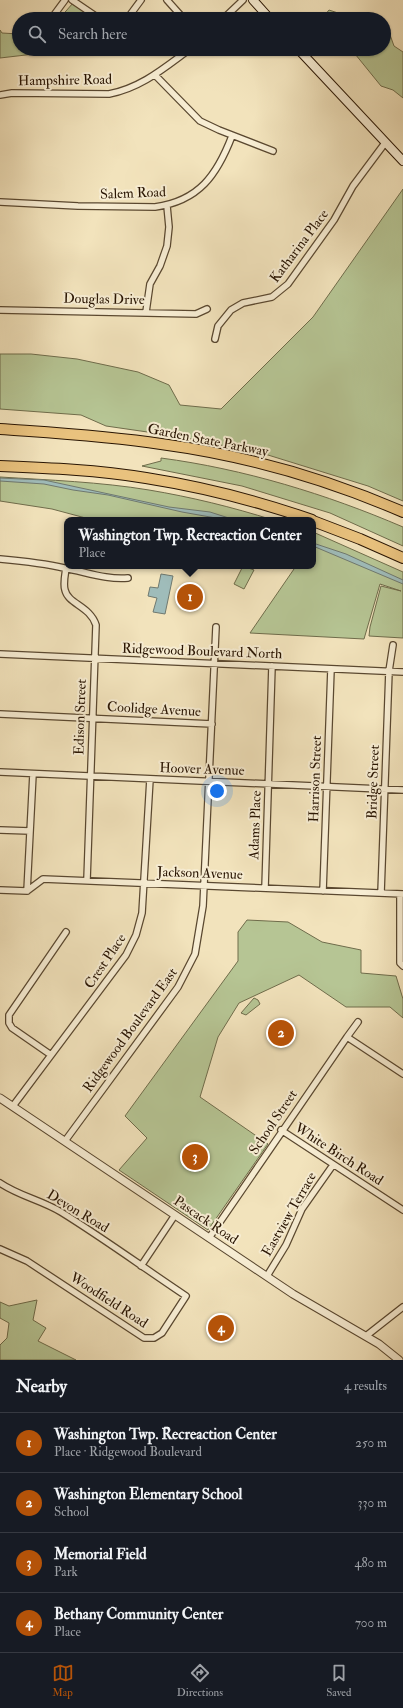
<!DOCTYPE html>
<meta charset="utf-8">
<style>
:root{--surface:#171b24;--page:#242831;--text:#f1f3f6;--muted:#9ea1a6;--line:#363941;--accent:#b45309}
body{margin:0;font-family:"IM FELL Double Pica",serif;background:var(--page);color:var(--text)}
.you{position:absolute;left:217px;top:791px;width:14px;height:14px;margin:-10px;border:3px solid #fff;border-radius:50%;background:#1a73e8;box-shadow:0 0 0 6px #1a73e833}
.badge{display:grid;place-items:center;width:26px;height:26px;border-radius:50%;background:var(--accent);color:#fff;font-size:13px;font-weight:700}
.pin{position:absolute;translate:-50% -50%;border:2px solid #fff;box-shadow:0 1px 4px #0006}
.popup{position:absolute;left:64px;top:517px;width:252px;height:52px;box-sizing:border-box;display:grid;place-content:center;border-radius:8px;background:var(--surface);filter:drop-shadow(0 1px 3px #0005);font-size:13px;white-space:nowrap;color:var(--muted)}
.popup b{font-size:15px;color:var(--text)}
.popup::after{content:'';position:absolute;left:50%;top:100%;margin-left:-8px;border:8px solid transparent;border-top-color:var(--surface)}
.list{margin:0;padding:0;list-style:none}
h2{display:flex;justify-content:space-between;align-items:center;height:52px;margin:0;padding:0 16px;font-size:17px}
h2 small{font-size:13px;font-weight:400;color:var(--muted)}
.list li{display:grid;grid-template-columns:26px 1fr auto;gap:12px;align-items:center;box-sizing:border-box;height:60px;padding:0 16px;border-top:1px solid var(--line)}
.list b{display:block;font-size:15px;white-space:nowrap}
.list p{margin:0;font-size:13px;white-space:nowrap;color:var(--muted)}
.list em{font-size:13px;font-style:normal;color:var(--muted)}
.icon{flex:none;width:22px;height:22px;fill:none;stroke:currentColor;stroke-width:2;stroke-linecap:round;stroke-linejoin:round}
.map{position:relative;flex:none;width:403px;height:1360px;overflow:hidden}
.search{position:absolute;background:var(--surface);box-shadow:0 1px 3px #0004;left:12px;right:12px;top:12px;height:44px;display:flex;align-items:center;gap:10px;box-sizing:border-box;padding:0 14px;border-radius:22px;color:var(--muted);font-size:15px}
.sheet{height:292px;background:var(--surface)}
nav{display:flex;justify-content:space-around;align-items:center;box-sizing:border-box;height:56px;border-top:1px solid var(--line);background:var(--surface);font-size:11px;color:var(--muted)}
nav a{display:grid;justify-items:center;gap:2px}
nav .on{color:var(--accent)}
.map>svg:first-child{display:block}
</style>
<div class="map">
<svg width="403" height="1360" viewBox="0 0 403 1360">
<rect width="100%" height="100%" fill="#f2e3bc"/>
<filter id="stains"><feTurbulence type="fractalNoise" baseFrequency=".005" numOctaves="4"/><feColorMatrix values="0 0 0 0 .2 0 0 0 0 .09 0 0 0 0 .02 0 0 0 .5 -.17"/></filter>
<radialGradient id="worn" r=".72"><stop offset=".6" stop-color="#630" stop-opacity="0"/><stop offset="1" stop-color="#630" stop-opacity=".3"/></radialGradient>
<!-- green -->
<path fill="#b6c594" stroke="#6f6c4b" d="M73 3 96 19H59Z
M329 10 356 19H326L324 16Z
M0 30 2 33 19 34V49H53L43 53 0 58Z
M384 30 389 32 394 46 403 52V98L393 90 381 86 351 49H384Z
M403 189V501L368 486 268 455 182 437 106 426 81 415 0 409V354H31L77 359 138 372 169 385 180 405 221 409 313 317Z
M161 458C244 469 326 494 403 527V546L330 513 242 486 142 466 161 461Z
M0 477C48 480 101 482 149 490 191 497 232 507 273 520H93L52 509 0 501Z
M313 532 403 572V638L369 636 370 627 381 586 401 591 380 584 364 639 250 633 294 569 292 566H313Z
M243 566 254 570 244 589 234 584Z
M247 920 288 922 322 942 361 950V973L396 976 403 999V1018L390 1007H346L299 975 239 1003 218 1037 200 1097 268 1144 208 1230 119 1170 147 1138 125 1116 238 961V932Z
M254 998 258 1000 260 1004 246 1015 241 1013Z
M37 1300 33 1320 46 1328 38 1341 76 1360H0V1345L7 1338 9 1323 0 1318V1302L9 1306Z"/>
<!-- water -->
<path fill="#9fbcba" stroke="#6f7970" d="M0 478 44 480 169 507 210 512 235 520H227L182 512 108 495 73 490 44 484 0 481Z
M313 543 346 554 403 580V584L313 546Z
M161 574 173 576 165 614 153 612 157 598 148 596 150 587 158 588Z"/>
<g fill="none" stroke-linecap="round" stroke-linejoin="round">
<defs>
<path id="minor" d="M72 0 100 19
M167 0 184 19
M51 19 65 0
M127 19 141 0
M223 19 243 0
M155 75 200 121 219 130 273 151
M0 95 12 93 109 94C141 88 164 68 190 49
M0 202 78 206 155 207C199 201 217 175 232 136
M0 310 196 314 207 309
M146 312 150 284 160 266 167 246 169 227 167 206
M215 339 218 326 231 310 243 303 272 297 288 284 334 220 353 186 385 143
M0 559C22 561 43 563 64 568 86 572 107 580 128 578
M66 568C65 575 63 584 65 590 68 604 90 606 96 625L87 880
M0 654 403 672
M0 714 212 724
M0 772 403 790
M0 830 30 831
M265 888 272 666
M0 890 27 891 43 879 403 894
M27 891 33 774
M323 891 331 669
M381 893 389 671 393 645
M400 894V963L403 966
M347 1037 403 1074
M51 1055 12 1028 9 1023V1015L66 932
M13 1106 126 955 136 935 142 913 150 779
M281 1130 403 1210
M65 1141 178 987 195 954 203 906 216 627
M0 1183C19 1196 41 1200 61 1212 103 1238 144 1268 186 1296L162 1333 154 1338H144L27 1261 0 1249
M209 1238 347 1037 358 1022
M141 1266 175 1215
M267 1276 286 1245 302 1209 333 1165
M366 1336 403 1307"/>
<path id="tertiary" d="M0 1098 293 1294 379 1344 399 1360"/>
<path id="secondary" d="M253 0 270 19
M298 49 403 161"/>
<path id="motorway" d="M0 429C54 433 107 436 161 444 243 455 327 479 403 512
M0 466C49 468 98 470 146 478 203 487 258 501 312 520
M313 521 360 539 403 558"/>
</defs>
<!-- minor casing -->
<use href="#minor" stroke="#5a4830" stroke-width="8"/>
<!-- tertiary casing -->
<use href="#tertiary" stroke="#5a4830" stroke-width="9"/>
<!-- secondary casing -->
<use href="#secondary" stroke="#281402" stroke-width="10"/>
<!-- motorway casing -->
<use href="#motorway" stroke="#281402" stroke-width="12"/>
<!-- minor -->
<use href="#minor" stroke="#f7edd3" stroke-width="5.5"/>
<!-- tertiary -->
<use href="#tertiary" stroke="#f7edd3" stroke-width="7"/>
<!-- secondary -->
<use href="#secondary" stroke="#f7edd3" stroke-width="8"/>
<!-- motorway -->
<use href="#motorway" stroke="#e9c27e" stroke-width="10"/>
</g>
<g text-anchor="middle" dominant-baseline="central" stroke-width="4" stroke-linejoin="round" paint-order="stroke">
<!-- street labels -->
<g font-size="14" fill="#281402" stroke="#f7edd3">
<text transform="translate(65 80) rotate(-1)">Hampshire Road</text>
<text transform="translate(133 193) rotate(-2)">Salem Road</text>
<text transform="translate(299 246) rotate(-53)">Katharina Place</text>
<text transform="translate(104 299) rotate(1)">Douglas Drive</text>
<text transform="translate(208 440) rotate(11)">Garden State Parkway</text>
<text transform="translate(202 651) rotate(2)">Ridgewood Boulevard North</text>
<text transform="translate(154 709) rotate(3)">Coolidge Avenue</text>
<text transform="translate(80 717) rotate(-88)">Edison Street</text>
<text transform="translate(202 769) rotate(2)">Hoover Avenue</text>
<text transform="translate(315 779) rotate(-88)">Harrison Street</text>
<text transform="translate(373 782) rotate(-88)">Bridge Street</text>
<text transform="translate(255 825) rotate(-88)">Adams Place</text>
<text transform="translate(200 873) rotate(2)">Jackson Avenue</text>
<text transform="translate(105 961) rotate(-56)">Crest Place</text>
<text transform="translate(130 1030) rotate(-54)">Ridgewood Boulevard East</text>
<text transform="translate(273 1122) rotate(-56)">School Street</text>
<text transform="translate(339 1154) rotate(33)">White Birch Road</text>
<text transform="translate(78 1211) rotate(31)">Devon Road</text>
<text transform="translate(289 1214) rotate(-60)">Eastview Terrace</text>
<text transform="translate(206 1220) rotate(34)">Pascack Road</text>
<text transform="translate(109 1300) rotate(33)">Woodfield Road</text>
</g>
</g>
<rect width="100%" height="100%" filter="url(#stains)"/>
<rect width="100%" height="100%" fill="url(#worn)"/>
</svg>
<div class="you"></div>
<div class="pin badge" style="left:190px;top:597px">1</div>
<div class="popup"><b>Washington Twp. Recreaction Center</b>Place</div>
<div class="pin badge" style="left:281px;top:1033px">2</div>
<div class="pin badge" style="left:195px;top:1157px">3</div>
<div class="pin badge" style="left:221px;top:1328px">4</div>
<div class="search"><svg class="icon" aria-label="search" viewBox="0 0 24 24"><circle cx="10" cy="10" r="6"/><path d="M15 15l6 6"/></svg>Search here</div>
</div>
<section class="sheet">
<h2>Nearby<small>4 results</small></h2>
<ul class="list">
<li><span class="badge">1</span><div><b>Washington Twp. Recreaction Center</b><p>Place · Ridgewood Boulevard</p></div><em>250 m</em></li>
<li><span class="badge">2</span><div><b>Washington Elementary School</b><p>School</p></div><em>330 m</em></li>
<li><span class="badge">3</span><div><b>Memorial Field</b><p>Park</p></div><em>480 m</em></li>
<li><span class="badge">4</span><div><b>Bethany Community Center</b><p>Place</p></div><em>700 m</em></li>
</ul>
</section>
<nav>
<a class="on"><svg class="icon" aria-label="map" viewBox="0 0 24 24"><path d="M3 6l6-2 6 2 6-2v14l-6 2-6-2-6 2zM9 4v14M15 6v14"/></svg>Map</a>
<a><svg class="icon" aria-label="directions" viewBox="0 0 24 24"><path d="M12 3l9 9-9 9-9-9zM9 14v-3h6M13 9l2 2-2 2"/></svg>Directions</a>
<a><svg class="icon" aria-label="saved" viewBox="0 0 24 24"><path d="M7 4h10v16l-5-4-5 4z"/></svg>Saved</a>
</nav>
